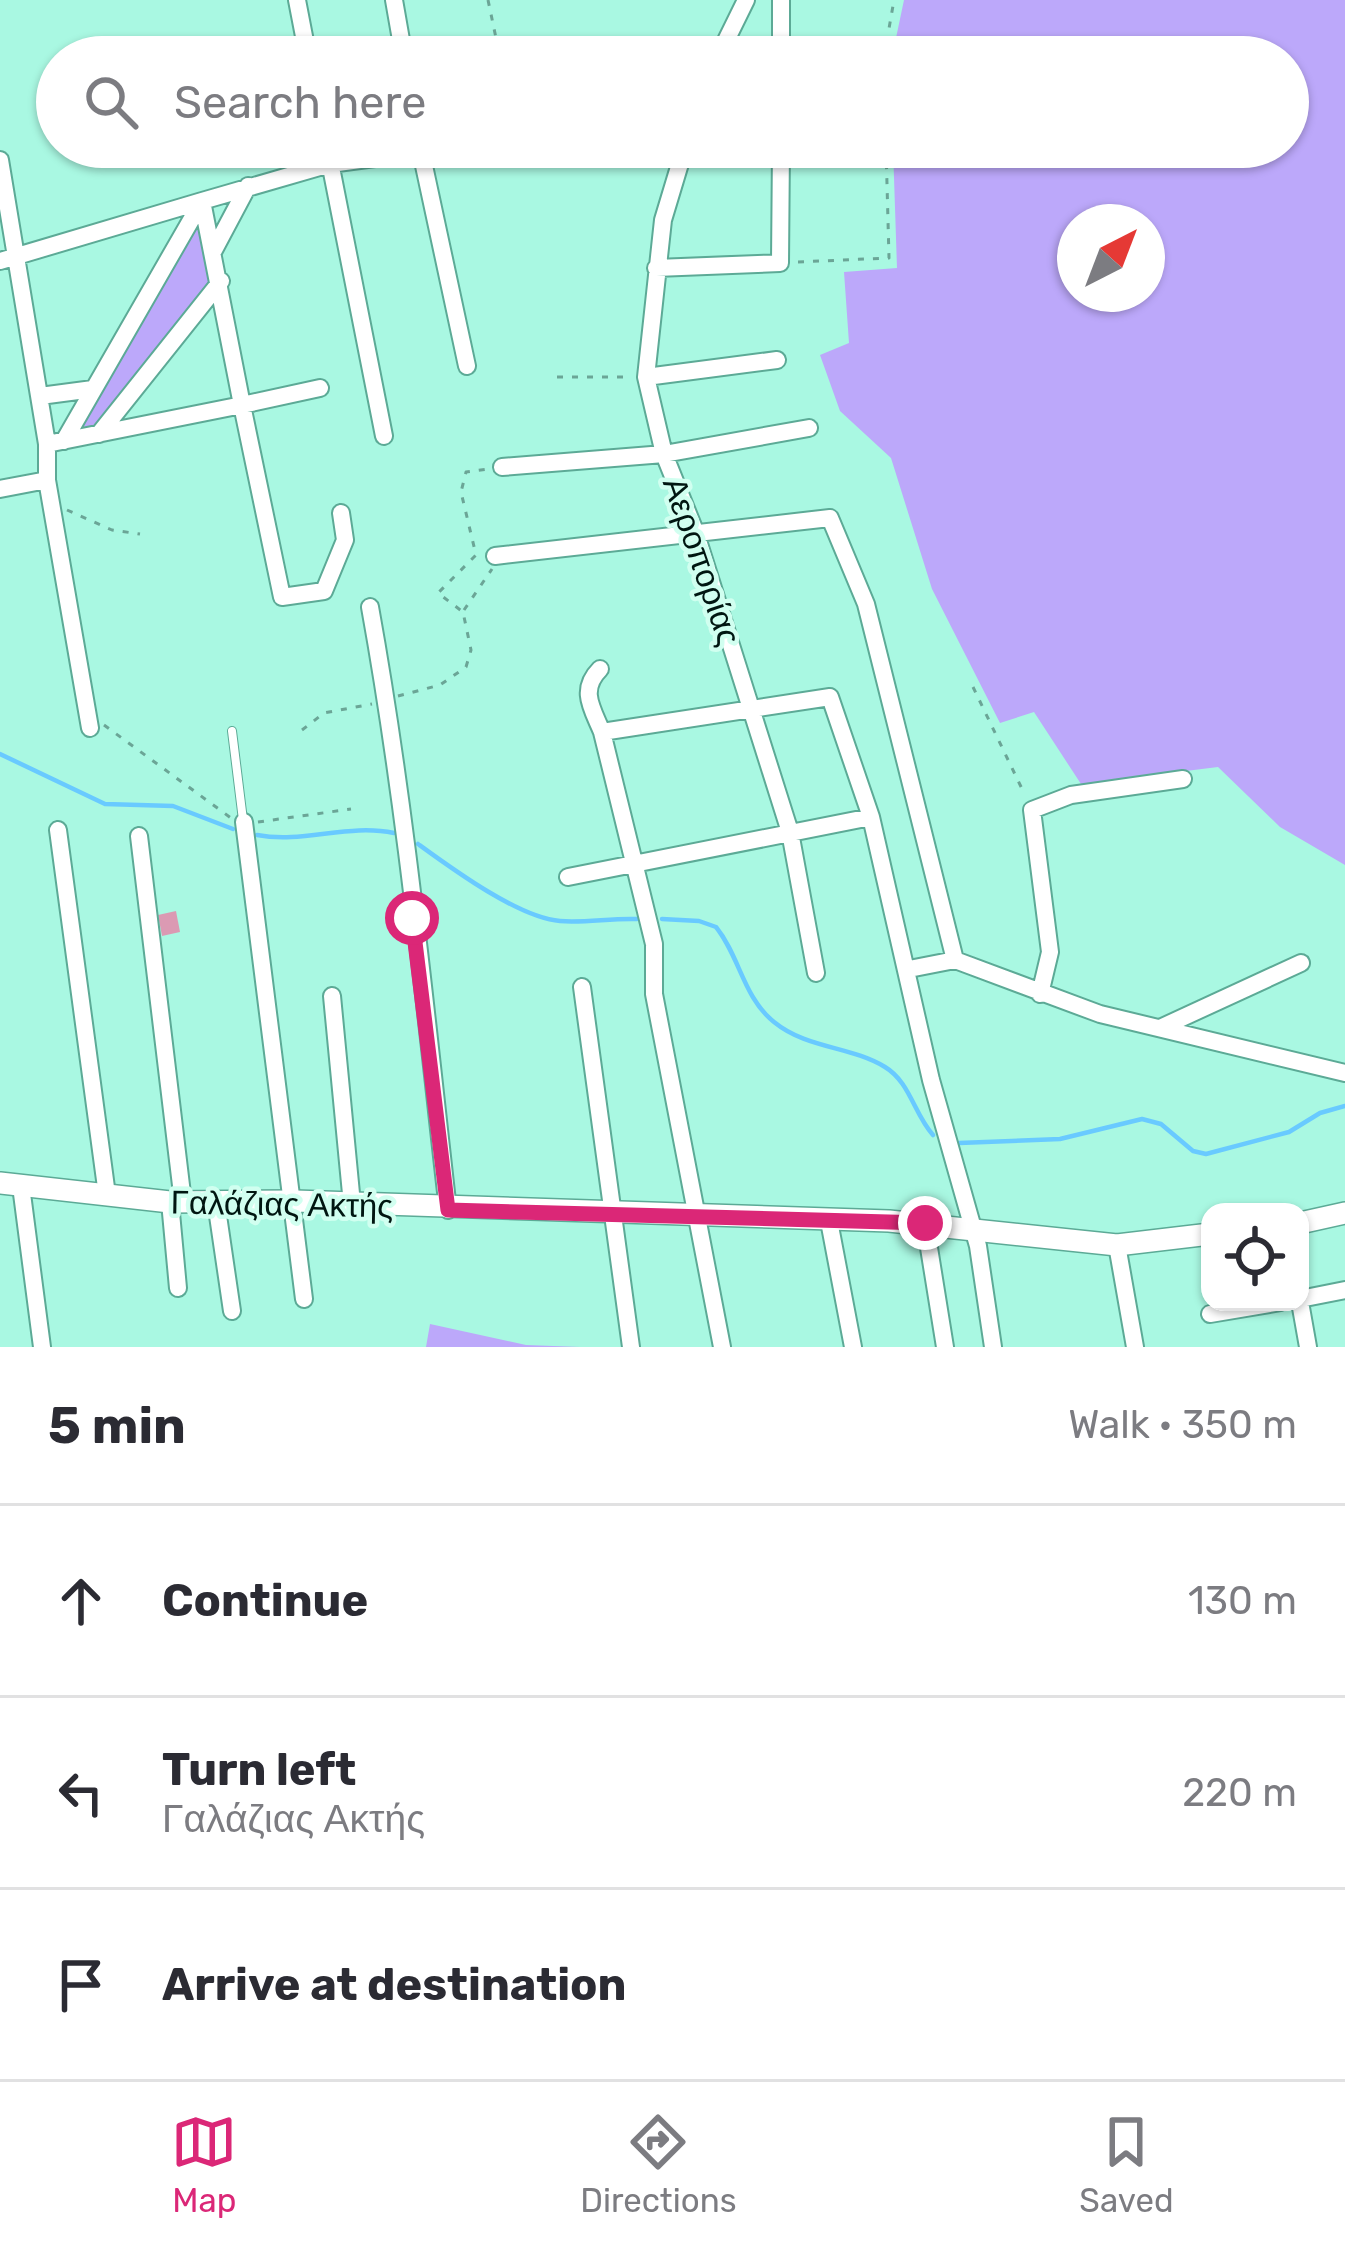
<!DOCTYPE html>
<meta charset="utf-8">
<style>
:root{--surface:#fff;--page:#f2f2f3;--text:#2b2b33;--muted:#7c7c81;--line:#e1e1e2;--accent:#db2777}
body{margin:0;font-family:Rubik,sans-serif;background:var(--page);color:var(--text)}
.controls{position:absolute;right:36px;bottom:36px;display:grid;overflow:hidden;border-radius:24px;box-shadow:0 3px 9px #0004}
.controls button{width:108px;height:108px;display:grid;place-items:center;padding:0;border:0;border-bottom:3px solid var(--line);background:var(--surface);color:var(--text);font:60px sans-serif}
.compass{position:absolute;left:1057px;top:204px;width:108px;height:108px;border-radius:50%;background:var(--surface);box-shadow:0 3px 9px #0004;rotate:42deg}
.stop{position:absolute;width:36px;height:36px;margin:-27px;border:9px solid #db2777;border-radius:50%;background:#fff}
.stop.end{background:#db2777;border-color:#fff;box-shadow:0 3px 12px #0008}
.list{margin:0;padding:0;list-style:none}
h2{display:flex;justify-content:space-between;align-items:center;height:156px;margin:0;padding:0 48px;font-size:51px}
h2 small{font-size:39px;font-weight:400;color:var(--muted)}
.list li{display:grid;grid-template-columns:78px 1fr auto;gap:36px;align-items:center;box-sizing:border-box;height:192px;padding:0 48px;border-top:3px solid var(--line)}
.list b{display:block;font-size:45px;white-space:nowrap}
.list p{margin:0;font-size:39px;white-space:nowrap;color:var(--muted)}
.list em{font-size:39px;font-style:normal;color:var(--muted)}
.icon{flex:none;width:66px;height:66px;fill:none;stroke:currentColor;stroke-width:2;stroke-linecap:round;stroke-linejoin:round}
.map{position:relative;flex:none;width:1345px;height:1347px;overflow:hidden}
.search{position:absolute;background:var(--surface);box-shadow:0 3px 9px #0004;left:36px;right:36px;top:36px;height:132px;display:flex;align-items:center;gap:30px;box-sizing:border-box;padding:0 42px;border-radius:66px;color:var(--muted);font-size:45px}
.sheet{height:732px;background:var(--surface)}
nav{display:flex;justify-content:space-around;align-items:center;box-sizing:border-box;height:168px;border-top:3px solid var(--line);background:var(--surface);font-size:33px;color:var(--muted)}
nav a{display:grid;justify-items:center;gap:6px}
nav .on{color:var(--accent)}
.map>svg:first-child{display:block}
</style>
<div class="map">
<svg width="1345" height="1347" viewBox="0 0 1345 1347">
<rect width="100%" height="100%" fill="#a9f8e2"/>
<!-- green -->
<path fill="#bca8fa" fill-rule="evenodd" d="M904 0H1345V865L1280 827 1218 767 1081 784 1034 712 1000 723 932 589 891 458 840 411 820 355 849 343 844 272 897 268 893 147H1288V57H892ZM1075 222H1147V294H1075Z
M200 215 213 278 96 427 76 431Z
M430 1324 526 1345 580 1347H426Z"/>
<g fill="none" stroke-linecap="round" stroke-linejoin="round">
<!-- stream -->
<path stroke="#69caff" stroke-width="4.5" d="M0 754 105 804 173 806 233 829
M257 835C304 844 347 823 394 833
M418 844C451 868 519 918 560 921 585 923 611 918 637 919
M662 919 699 921 716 927C740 957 743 997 774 1022 807 1049 851 1046 885 1067 910 1082 914 1114 933 1135
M959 1143 1060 1139 1142 1119 1161 1124 1193 1151 1206 1154 1289 1132 1320 1113 1345 1106"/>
</g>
<!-- building -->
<path fill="#db9ab3" d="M176 911 180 932 162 936 158 915Z"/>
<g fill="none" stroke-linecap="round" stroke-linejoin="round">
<defs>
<path id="service" d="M232 731 243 820"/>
<path id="minor" d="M297 0 308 57
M394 0 404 57
M781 0V57
M718 57 746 0
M327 147 384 436
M420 147 467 366
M685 147 663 220 646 377 664 454 695 531 790 832 816 973
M0 160 47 444V480L0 489
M214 250 248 186
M0 261 202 201 242 405 47 444
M656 268 780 263 781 147
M646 377 777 360
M320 388 242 405 282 597 324 591 345 540 341 513
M40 396 93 389
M99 434 221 281
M64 441 202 201 330 164 420 152
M502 467 664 454 809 428
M47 480 90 728
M495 556 830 518 866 604 955 960 909 969
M370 607C406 806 425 1008 448 1210
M600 669C579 690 592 708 602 732
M244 822 304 1299
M58 830 107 1195
M139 836 183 1202
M568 877 871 817 931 1080 978 1246 993 1347
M955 960 1100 1014 1345 1073
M582 987 631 1347
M1040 994 1050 952 1032 810 1071 795 1183 779
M332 996 352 1204
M1160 1028 1301 963
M21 1186 42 1347
M170 1202 178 1288
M216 1202 232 1311
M829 1221 853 1347
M925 1223 945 1347
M1117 1245 1135 1347
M1300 1299 1345 1290
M1300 1302 1308 1347
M1210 1314 1281 1302
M722 1347 654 994V944L602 732 830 697 871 817"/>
<path id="tertiary" d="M0 1183 170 1202 295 1201 889 1221 1117 1245 1210 1234
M1300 1223 1345 1213"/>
</defs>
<!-- service casing -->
<use href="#service" stroke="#5caa96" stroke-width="10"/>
<!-- minor casing -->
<use href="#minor" stroke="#5caa96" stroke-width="20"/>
<!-- tertiary casing -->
<use href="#tertiary" stroke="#5caa96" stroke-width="24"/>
<!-- path -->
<path stroke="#6ba596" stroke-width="3" stroke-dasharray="6 9" stroke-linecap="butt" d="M488 0 500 57
M884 57 894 0
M434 149 446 147
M798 262 889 258 886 147
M557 377H628
M67 510 112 530 140 534
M464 610 492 569
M973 687 1024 793
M398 696 440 685 466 667 471 650 463 612 438 593 476 555 461 492 466 472 488 469
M104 725 231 818
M302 730 324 713 372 704
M258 822 351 809"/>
<!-- service -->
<use href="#service" stroke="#fff" stroke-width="8"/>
<!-- minor -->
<use href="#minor" stroke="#fff" stroke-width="16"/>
<!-- tertiary -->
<use href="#tertiary" stroke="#fff" stroke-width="21"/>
</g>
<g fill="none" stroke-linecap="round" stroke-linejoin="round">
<!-- route -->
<path stroke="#db2777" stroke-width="15" d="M412 918 448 1210 925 1223"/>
</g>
<g text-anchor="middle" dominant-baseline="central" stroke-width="9" stroke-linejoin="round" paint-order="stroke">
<!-- street labels -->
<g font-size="33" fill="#001611" stroke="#d1fff0">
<text transform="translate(702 561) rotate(71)">Αεροπορίας</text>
<text transform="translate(282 1204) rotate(1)">Γαλάζιας Ακτής</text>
</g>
</g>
</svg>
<div class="controls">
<button><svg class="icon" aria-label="locate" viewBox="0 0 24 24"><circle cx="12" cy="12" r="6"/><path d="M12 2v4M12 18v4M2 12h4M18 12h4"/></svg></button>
</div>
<svg class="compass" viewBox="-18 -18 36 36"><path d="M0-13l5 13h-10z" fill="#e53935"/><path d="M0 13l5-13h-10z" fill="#7c7c81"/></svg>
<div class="stop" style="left:412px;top:918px"></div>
<div class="stop end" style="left:925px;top:1223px"></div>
<div class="search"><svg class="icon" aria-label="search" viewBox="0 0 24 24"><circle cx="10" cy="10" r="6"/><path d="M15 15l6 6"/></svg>Search here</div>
</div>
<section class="sheet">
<h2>5 min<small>Walk · 350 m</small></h2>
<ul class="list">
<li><svg class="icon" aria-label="ahead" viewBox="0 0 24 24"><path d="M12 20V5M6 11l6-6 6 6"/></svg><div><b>Continue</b></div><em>130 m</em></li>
<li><svg class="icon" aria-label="left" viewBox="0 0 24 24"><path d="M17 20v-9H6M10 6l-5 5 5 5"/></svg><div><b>Turn left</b><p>Γαλάζιας Ακτής</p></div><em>220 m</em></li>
<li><svg class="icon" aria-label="arrive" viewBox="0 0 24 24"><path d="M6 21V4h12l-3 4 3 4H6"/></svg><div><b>Arrive at destination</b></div></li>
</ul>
</section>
<nav>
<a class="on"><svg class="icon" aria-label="map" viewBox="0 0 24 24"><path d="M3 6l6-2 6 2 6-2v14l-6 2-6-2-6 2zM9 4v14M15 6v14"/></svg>Map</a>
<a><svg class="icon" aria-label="directions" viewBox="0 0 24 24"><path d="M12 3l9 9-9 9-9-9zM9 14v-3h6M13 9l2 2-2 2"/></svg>Directions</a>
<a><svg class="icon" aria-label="saved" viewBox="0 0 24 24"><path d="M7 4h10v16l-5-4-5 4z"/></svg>Saved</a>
</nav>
